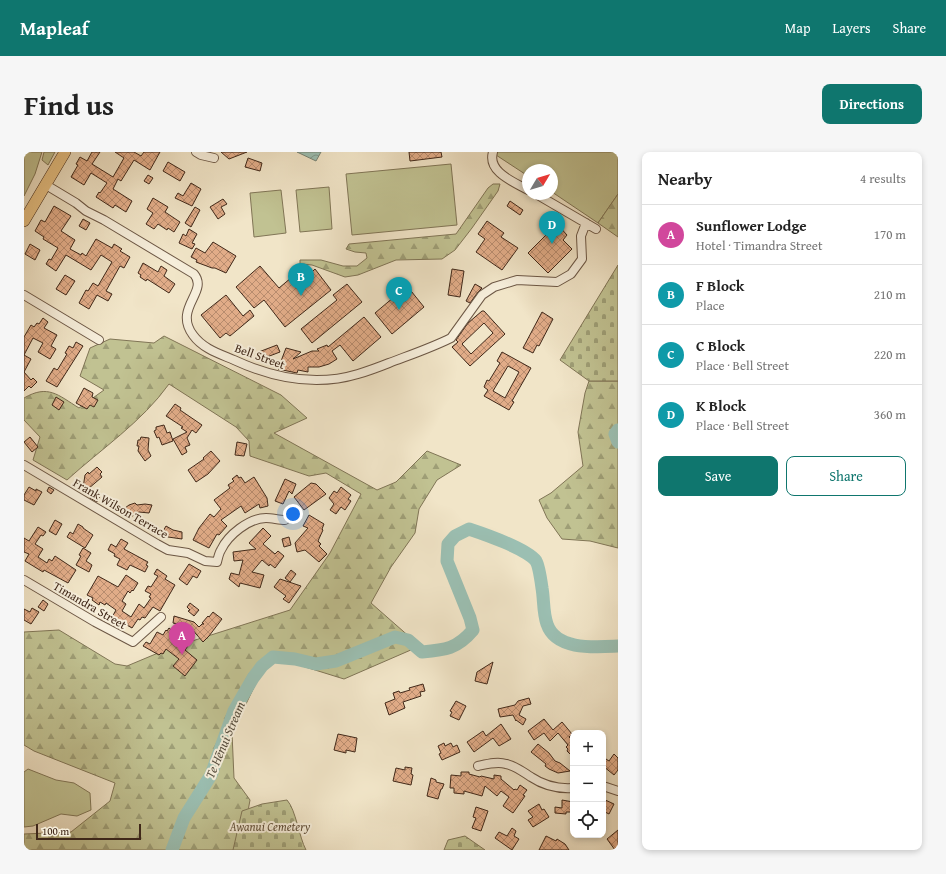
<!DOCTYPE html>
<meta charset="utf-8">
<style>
:root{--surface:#fff;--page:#f6f6f6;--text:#222;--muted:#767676;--line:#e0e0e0;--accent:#0f766e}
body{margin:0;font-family:"Gentium Book Plus",serif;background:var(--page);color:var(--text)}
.controls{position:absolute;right:12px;bottom:12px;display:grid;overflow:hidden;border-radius:8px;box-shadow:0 2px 6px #0003}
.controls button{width:36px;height:36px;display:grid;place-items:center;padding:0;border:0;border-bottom:1px solid var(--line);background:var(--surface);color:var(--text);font:20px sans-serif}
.compass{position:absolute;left:498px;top:12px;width:36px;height:36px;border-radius:50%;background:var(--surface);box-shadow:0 2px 6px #0003;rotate:52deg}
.scale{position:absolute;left:12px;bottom:10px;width:105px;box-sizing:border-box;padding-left:4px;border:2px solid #402819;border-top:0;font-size:11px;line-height:14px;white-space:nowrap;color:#402819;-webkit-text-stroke:3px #f6eedb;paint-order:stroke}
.you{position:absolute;left:269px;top:362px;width:14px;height:14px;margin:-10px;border:3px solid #fff;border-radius:50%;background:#1a73e8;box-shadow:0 0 0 6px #1a73e833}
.badge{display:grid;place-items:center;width:26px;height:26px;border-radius:50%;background:var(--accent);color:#fff;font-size:13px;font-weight:700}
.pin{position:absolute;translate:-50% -33px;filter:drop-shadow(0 1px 2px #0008)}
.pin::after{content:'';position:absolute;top:21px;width:14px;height:12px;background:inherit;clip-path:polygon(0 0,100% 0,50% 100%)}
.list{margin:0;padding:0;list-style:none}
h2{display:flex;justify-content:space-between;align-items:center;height:52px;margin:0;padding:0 16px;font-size:17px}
h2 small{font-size:13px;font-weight:400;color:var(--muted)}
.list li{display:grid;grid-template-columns:26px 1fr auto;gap:12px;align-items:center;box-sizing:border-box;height:60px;padding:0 16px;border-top:1px solid var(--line)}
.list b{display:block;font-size:15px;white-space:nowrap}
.list p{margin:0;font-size:13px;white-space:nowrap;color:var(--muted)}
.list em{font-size:13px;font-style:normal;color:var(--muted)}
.actions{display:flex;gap:8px;padding:12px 16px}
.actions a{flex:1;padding:9px 0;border:1px solid var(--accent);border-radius:8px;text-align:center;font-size:14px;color:var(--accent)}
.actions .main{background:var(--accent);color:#fff}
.icon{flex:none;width:22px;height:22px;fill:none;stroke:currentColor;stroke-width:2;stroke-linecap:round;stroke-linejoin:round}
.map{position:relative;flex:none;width:594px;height:698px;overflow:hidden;border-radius:8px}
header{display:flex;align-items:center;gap:24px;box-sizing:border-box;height:56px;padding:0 20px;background:var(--accent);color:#fff}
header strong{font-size:19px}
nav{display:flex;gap:22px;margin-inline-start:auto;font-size:14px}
.intro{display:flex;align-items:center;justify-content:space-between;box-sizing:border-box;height:96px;padding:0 24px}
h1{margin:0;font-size:28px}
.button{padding:10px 18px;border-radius:8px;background:var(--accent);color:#fff;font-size:14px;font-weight:700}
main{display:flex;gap:24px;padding:0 24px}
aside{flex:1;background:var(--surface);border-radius:8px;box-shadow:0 2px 6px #0003}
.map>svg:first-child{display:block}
</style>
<header>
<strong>Mapleaf</strong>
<nav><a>Map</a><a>Layers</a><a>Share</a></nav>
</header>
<div class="intro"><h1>Find us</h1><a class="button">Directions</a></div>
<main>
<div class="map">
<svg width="594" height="698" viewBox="0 0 594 698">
<defs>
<pattern id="forest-firs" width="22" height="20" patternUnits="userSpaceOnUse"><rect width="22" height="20" fill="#c1c292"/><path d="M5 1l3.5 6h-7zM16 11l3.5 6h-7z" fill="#9e9e76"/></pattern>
<pattern id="cemetery-stones" width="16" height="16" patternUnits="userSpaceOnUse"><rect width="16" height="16" fill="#c1c292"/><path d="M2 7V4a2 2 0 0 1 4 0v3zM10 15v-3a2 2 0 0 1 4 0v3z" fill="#9e9e76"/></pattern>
<pattern id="water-waves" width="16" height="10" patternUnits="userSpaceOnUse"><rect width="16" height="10" fill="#9bbfb2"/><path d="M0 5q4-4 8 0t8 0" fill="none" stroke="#809b90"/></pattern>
<pattern id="building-cross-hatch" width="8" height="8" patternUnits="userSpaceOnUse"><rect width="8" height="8" fill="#e1ac88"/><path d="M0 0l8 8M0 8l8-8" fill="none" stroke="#b88c6e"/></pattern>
</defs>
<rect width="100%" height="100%" fill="#f1e5c8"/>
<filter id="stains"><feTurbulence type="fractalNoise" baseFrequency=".005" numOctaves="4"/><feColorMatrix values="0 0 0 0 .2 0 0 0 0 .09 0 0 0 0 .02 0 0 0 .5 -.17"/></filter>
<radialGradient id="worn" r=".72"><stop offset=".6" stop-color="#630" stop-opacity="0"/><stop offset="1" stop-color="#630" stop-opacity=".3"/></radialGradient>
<!-- green -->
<path fill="#c1c292" stroke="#807556" d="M0 0H18L11 22 0 44Z
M20 0H31L24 13 18 8Z
M473 0H594V42L574 71 528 40V18H504V24L472 3Z
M427 12 433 73 328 83 322 22Z
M305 35 308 77 276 80 272 38Z
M257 38 262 81 230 85 226 41Z
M4 617 32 628 50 631 66 641 67 658 53 664 37 662 9 674 0 675V620Z"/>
<!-- forest -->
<path fill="url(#forest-firs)" stroke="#807556" d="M469 32H476L474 39 448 76 431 98 418 107 372 108 334 123 321 125 288 113 276 112V108H297L319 114H333L343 106 342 101 331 100 322 97 325 92 432 82 464 36Z
M594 42V85L574 71Z
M140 184 257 243 283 266 250 281 353 338 372 330 403 299 437 313 413 328 395 357 391 381 367 415 347 451 396 494 320 527 262 509 250 510 235 525 208 581 210 626 226 648 217 698H0V682L47 680 86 649 91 631 10 599 0 593V480L35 478 91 512 103 514 146 496 266 458 306 401 337 342 302 321 285 324 226 304 225 289 212 275 145 232C118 270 77 297 43 328L9 308 16 285 0 268V246C24 232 34 243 55 256L80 238 56 224 66 196 86 187 130 191Z
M565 229H594V396L566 389 538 387 523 366 515 348 527 341 559 314 554 280 561 241Z"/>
<!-- cemetery -->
<path fill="url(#cemetery-stones)" stroke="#807556" d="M594 113V229H565L536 208Z
M263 648C272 658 275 685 282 698H209L218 659 238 652Z
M441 684 461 698H420L424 688Z"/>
<!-- water -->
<path fill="url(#water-waves)" stroke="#778375" d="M273 0H297L292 9Z"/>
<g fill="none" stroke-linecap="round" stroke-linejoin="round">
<!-- river -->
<path stroke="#9bbfb2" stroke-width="13" d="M594 278 591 282 594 290
M148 698 160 666 187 623 210 559 229 526 238 514 249 505 271 507 292 512 312 509 371 485 384 488 398 500C421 498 433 497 449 478L446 466 423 409 424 392 431 384 445 377C460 382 503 397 512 409 515 414 517 429 518 436 520 447 519 461 523 472 532 499 572 495 594 494"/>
</g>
<!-- building -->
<path fill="url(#building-cross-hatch)" stroke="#402819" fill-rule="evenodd" d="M68 0H76L68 12 89 25 100 6 91 0H110L117 4 120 0H136L126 18 110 8 97 29 94 27 89 37 108 49 102 60 91 53 89 56 72 45 75 40 76 41 83 31 67 21 60 33 47 25 54 13 52 12 56 5 63 9Z
M197 0H223L205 7Z
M385 0H417L418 5 386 9Z
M224 6 238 11 236 19 221 15Z
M144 10 161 20 156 29 139 19Z
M124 23 129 26 125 32 120 29Z
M167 31 177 37 168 54 151 46 154 41 159 44Z
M129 46 144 55 141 60 156 70 150 80 144 76 143 78 134 72 130 77 122 72 129 61 123 57Z
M199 47 203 52 197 55 201 62 194 67 186 55Z
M486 49 499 58 496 63 483 54Z
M30 54 47 64 37 79 51 88 46 97 57 103 58 101 62 104 72 87 88 96 90 92 98 97 96 99 106 105 100 116 96 114 82 139 88 142 84 149 73 143 65 157 55 151 62 138 64 139 69 131 74 134 88 110 77 103 67 118 42 103 32 119 22 112 25 107 27 108 34 96 19 87 20 85 11 79 17 68 21 70Z
M171 55 176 58 167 75 161 71Z
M59 67 66 71 62 78 55 74Z
M463 69 480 81 477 85 494 96 478 118 452 100 461 87 454 82Z
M533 72 543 83 539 88 548 97 524 121 504 101Z
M165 77 173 82 168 91 171 92 168 97 155 91 159 82 162 84Z
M189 90 212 104 202 121 191 116H188L172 110 173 108 167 105 172 96 181 101Z
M6 92 16 98 11 108 1 102Z
M119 111 134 120 137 114 143 118 140 124 151 132 145 141 123 127 122 129 116 125 117 123 114 121Z
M236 114 255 136 280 115 286 122 291 117 307 138 261 175 240 148 230 156 212 135Z
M428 117 440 119 436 145 424 143Z
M41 123 51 129 42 143 32 137Z
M323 132 338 150 288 191 277 177 313 148 309 143Z
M451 132 458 136 454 140 446 151 442 149Z
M383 134 400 155 368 182 351 161Z
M202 143 219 164 226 158 230 164 206 184 202 181 196 186 177 163Z
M458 159H460L481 182 446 214 428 195 434 190 432 188 444 171ZM460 171 469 181 447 202 438 192Z
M518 160 529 167 515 194 513 193 509 201 499 196Z
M340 165 357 185 329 209 316 193 308 199 313 207 305 212 295 215H284V220L274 218 273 221 254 217 262 196 277 200 269 207 288 199H295L293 197 303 193 304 195Z
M19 166 24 170 20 176 33 183 27 194 32 197 26 207 14 200 19 191 9 186 0 203V185L7 173 10 175 13 171 15 172Z
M52 190 59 194 33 235 22 229 30 216 33 218 34 217 43 202 41 201 45 194 49 196Z
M253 193 256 200 235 208 232 201Z
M478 200 507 216 488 249 490 250 485 258 460 244 464 238 460 235 463 228 465 229 476 211 473 209ZM484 214 495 220 481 246 469 239Z
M0 203 7 207 0 220Z
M0 220 7 228 9 226 13 230 7 236 5 234 0 239Z
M60 236 69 241 68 245 74 248 70 255 66 253 63 257 52 251Z
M32 245 40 250 35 258 28 253Z
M151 252 157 256 156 258 178 273 172 281 168 278 163 286 166 293 161 295 163 300 158 303 149 287 163 280 157 276 159 275 142 264Z
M140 273 143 281 146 280 149 289 138 293 135 285 133 286 130 279 132 278V275Z
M6 285 14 295 8 300 0 290Z
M117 285 125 286 124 298 127 304 121 309 114 299 115 294H113L114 288H116Z
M213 290 223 292 220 304 211 303Z
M187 299 196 309 184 322 172 330 164 318 180 307 179 306Z
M73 315 78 320 76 322 78 325 64 337 59 336 61 323 64 320 65 322Z
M213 323 215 326 217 325 221 331 230 325 243 346 244 354 236 356 235 352 221 361 217 354 197 368 203 374 195 383 193 382 185 396 169 388 175 376 186 362 190 365 197 357 190 348 206 336 204 333 210 329 208 327Z
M261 327 272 332 268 342 265 339 259 352 251 349Z
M287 331 292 332 302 342 280 358 270 345Z
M5 335 12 339V337L18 340 10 353 0 348V343Z
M25 335 30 338 27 342 23 339Z
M317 335 327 343 324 347 327 349 321 358 317 355 312 362 306 358 310 352 305 346 310 339 313 341Z
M70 338 77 342 73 350 66 346Z
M111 351 113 353 121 352 128 353 125 361 115 360 105 366 97 359 105 353Z
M285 363 300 372 298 377 299 378 294 389 297 392 295 394 303 402 295 410 281 398 273 400 271 391 284 376 279 374Z
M31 368 38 372 32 383 25 379Z
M54 372 59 375V376L69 383 61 396 43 385 46 380 49 382Z
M142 374 149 378 158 380V387L144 385 138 381Z
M14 375 22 380 19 384 17 383 11 392 19 397 14 405 23 411 25 407 28 409 31 404 52 418 44 431 20 418 19 420 1 409 5 402 0 400V386L5 389Z
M239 376 247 384 239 392 251 402 254 399 260 404 251 416 246 412 245 414 238 408 228 420 240 423 236 436 216 431 215 435 205 427 207 421 215 423 219 408 210 409 209 400 232 397 225 391Z
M265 385 267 393 260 395 258 387Z
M97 387 104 391 100 397 124 410 122 413 124 414 121 420 106 413 103 418 93 413 96 407 90 404 91 402 84 398 87 392 92 395Z
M59 396 67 401 62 409 68 413 65 420 52 413 57 404 55 403Z
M165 412 177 419 173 426 169 424 163 433 155 427Z
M133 417 143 424 141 427 151 433 136 459 129 455 121 466 118 465 116 468 114 467 108 476 94 468 93 470 87 467 92 458 82 451 81 453 76 450 75 453 68 448 69 446 63 443 74 424 94 435 102 423 114 431 109 439 108 438 106 441 104 439 98 449 102 452 98 459 107 465 115 452 120 456 127 446 125 445 127 442 121 439 124 434 127 435 134 424 130 422Z
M267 418 272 422 266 430 261 426Z
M256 427 277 434 265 451 259 447 262 444 250 435Z
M19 448 24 452 20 459 14 455Z
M166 451 175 458 170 464 164 459 166 458 163 455Z
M8 456 15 460 7 472 0 468V457L6 460Z
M189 460 198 467 185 484 179 490 167 476 149 471 150 464 170 470 175 475 178 472H180L178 471 184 464 185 465Z
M145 476 150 480 149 482 158 487 159 485 166 491 161 498 173 508 161 524 149 514 155 507 142 497 139 502 137 501 135 503 119 494 122 490 126 492 133 480 139 483 142 478 143 479Z
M469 510 463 532 451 529 453 520Z
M399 532 401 539 396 540 397 544 379 550 381 556 365 563 361 551 371 547 369 541 375 539 376 541 386 538 385 536Z
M505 546 507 552 499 554 495 563 502 567 499 573 492 568V569L489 563 476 565 474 557 491 553 494 549Z
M432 549 442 554 435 568 426 564 428 560 426 559Z
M520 567 529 578 538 570 548 582 545 585 548 588 549 587V605L543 599 544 597 542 595 544 593 534 581 526 589 520 581 510 588 504 579Z
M477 572 487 587 475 594 469 586 450 600 443 590 459 579 462 584Z
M314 582 333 586 331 600 322 598V601L310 598Z
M420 591 421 594 427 591 429 595 433 593 436 600 418 608 415 602 417 601 414 594Z
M514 592 525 601 531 609 536 611 546 619 534 621 525 617 521 614 522 612 507 600Z
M590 602 594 606V618L590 623 579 614V611L582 607 585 609Z
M381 615 388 616 387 622 389 623 387 633 369 629 372 616 381 618Z
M437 620H445V622L456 625 457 624 470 627V623L477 624V627L490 638 491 637 493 638 496 633 503 638 499 643 501 644 489 661 479 654 485 645 477 639 473 644 461 634 458 644 440 639V642L430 641V636H426L427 623 437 624Z
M407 626 412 628V630L420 632 418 637H417L414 647 403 644Z
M579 647 590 652 585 662 579 659Z
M538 648 549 650V660H542V662L531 661V655L538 656Z
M515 652 518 658 520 657 525 665 509 675 504 668 509 665 504 659Z
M452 655 464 659 457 679 448 676 452 666 449 665Z
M488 676 492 679 490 684 495 687 488 698 471 686 475 680 483 684Z
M594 678V698H591L583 687Z
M522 684 532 689 533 687 541 692 545 698H515Z"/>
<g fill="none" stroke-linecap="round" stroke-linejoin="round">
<defs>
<path id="minor" d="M172 0 177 3 190 6
M469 0C463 20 490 30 504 38
M22 33 52 51 62 59 80 68 170 122C185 140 149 156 169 183 179 197 196 202 210 208 249 226 291 235 334 222 344 219 355 215 365 211 386 203 407 196 427 186L458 143 470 135 493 128 533 130 547 122 558 107 557 84 562 71
M512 42 572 77
M0 143 75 188
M0 313 133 392 144 398 164 401 181 409 193 410C194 406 195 401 197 398 204 383 225 366 242 366 248 366 255 368 261 368
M0 428 71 470 109 490 137 465
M454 614C463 612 474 609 482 612 492 614 499 620 507 625 519 633 534 637 549 636
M579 634 594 639"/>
<path id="highway" d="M0 69 41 0"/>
</defs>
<!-- minor casing -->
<use href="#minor" stroke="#6c5745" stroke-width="10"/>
<!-- highway casing -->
<use href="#highway" stroke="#402819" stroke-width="12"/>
<!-- minor -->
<use href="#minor" stroke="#f6eedb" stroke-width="8"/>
<!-- highway -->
<use href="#highway" stroke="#e8c284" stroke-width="11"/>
</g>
<g text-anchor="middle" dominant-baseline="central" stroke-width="4" stroke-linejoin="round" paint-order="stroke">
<!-- street labels -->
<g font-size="12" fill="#402819" stroke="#f6eedb">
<text transform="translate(236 204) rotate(20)">Bell Street</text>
<text transform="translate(97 356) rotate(30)">Frank Wilson Terrace</text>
<text transform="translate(66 453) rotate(30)">Timandra Street</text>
</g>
<!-- park labels -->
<g font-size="12" font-style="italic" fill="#604e37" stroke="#f6eedb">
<text x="246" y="674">Awanui Cemetery</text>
</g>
<!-- water labels -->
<g font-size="13" font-style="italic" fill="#574e3f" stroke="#f6eedb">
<text transform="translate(201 588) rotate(-67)">Te Hēnui Stream</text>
</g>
</g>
<rect width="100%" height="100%" filter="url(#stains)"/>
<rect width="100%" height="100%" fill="url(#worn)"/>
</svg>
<div class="controls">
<button>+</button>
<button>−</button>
<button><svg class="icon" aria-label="locate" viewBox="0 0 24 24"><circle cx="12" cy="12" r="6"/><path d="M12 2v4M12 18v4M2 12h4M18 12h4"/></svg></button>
</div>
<svg class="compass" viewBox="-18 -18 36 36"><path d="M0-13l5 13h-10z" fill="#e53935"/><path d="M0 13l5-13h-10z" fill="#767676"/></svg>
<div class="scale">100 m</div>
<div class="you"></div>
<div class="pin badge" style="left:158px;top:503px;background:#d1479c">A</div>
<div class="pin badge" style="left:277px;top:144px;background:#0f9aa8">B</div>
<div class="pin badge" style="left:375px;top:158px;background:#0f9aa8">C</div>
<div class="pin badge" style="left:528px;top:92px;background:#0f9aa8">D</div>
</div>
<aside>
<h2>Nearby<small>4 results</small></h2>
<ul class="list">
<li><span class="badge" style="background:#d1479c">A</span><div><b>Sunflower Lodge</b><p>Hotel · Timandra Street</p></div><em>170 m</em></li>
<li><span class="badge" style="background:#0f9aa8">B</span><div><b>F Block</b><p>Place</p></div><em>210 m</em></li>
<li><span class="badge" style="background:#0f9aa8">C</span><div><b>C Block</b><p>Place · Bell Street</p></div><em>220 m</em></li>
<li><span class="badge" style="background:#0f9aa8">D</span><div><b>K Block</b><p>Place · Bell Street</p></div><em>360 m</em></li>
</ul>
<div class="actions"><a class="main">Save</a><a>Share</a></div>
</aside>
</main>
